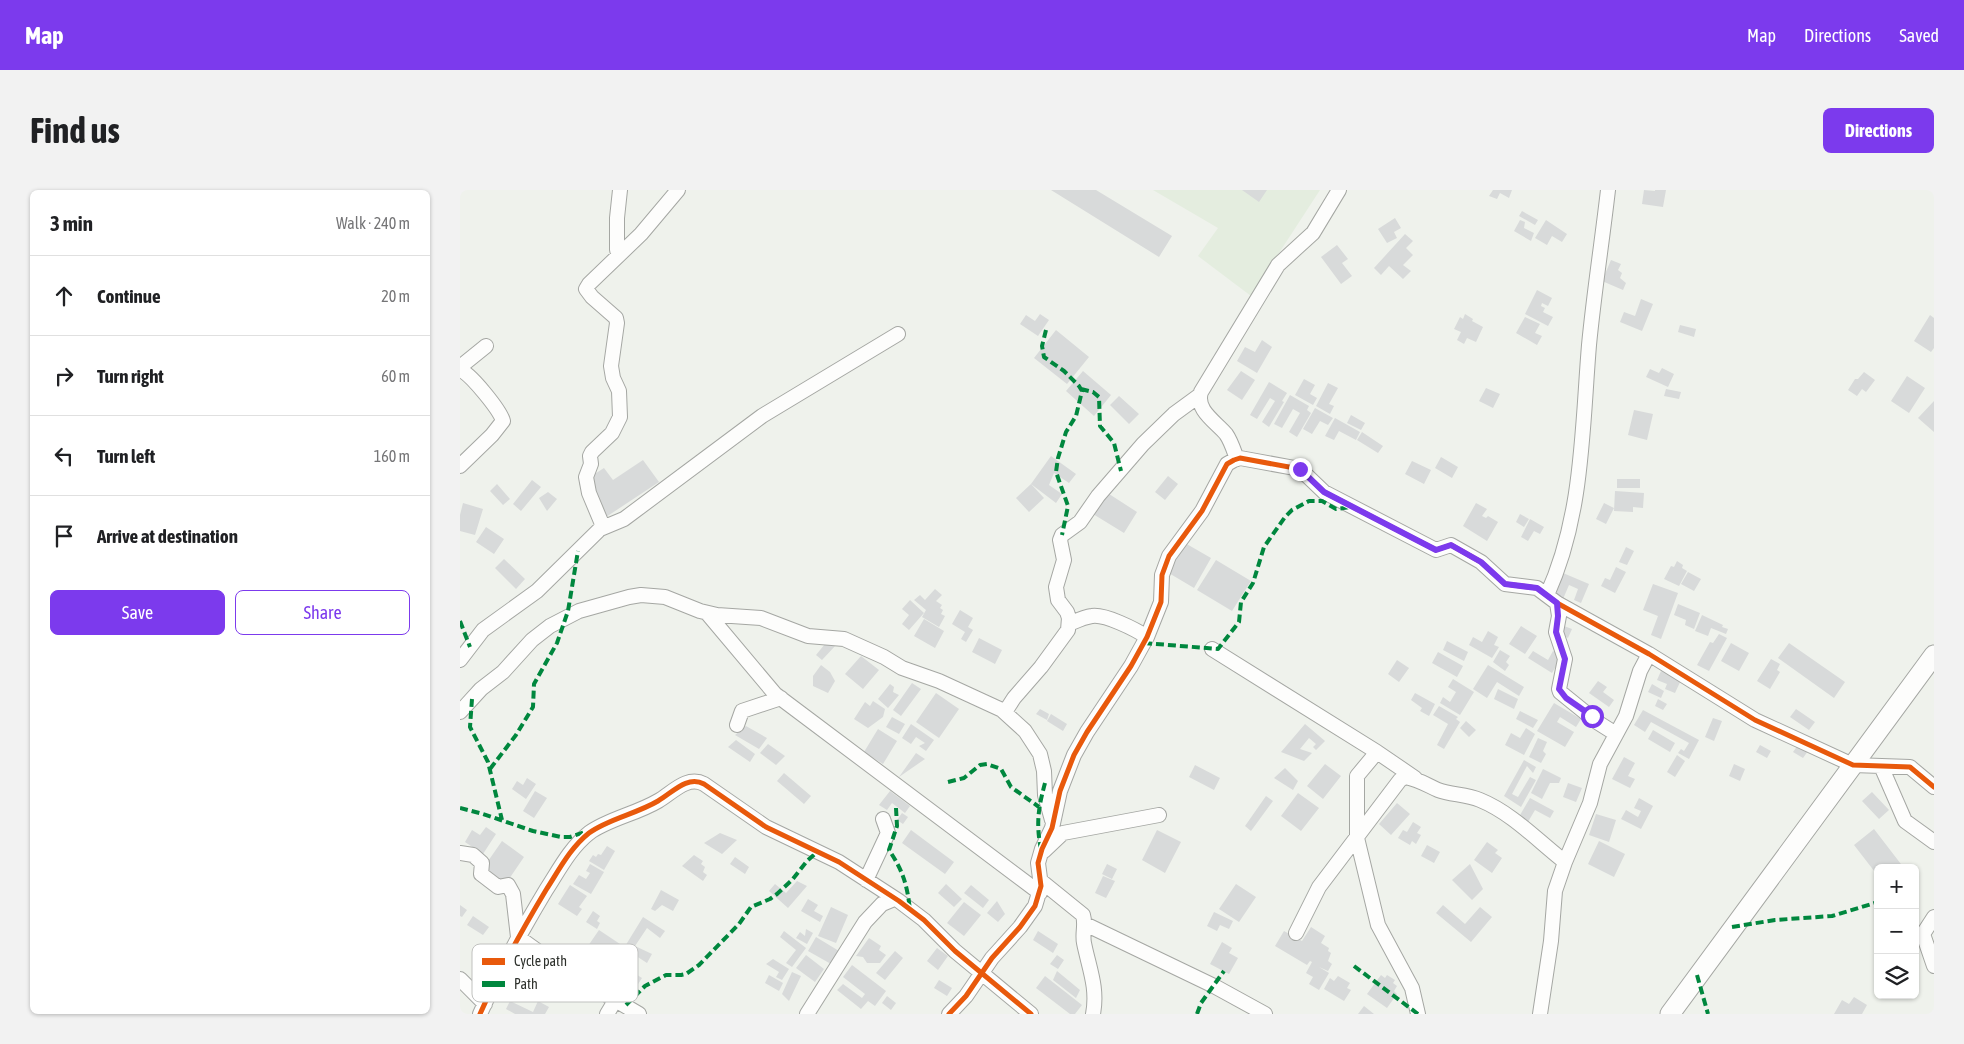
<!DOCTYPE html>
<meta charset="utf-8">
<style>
:root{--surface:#fff;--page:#f2f2f2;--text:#202124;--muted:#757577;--line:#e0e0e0;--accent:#7c3aed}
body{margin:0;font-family:"Asap Condensed",sans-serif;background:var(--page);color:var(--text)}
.controls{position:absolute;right:15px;bottom:15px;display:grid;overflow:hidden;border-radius:8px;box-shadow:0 1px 4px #0004}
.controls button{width:45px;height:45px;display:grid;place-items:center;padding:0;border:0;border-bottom:1px solid var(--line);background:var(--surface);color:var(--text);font:25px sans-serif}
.stop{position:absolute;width:15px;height:15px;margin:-11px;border:4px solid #7c3aed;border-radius:50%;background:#fff}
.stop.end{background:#7c3aed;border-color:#fff;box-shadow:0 1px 5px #0008}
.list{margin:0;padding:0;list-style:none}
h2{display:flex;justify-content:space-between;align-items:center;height:65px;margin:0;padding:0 20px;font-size:21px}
h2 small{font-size:16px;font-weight:400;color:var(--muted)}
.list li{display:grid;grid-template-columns:32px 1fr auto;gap:15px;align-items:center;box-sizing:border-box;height:80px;padding:0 20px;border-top:1px solid var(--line)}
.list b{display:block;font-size:19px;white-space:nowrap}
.list em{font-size:16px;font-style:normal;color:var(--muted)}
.actions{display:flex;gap:10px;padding:15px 20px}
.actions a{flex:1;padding:11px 0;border:1px solid var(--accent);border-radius:8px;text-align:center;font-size:18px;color:var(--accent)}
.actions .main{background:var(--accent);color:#fff}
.icon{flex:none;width:28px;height:28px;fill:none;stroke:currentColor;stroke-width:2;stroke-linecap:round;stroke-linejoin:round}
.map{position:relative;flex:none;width:1474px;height:824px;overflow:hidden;border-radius:8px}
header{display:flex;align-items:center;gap:30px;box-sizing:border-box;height:70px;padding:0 25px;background:var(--accent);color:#fff}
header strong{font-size:24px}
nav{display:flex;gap:28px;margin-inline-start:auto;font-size:18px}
.intro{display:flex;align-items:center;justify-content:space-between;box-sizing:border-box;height:120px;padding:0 30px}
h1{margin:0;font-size:35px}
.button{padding:12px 22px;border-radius:8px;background:var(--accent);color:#fff;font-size:18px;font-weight:700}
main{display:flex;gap:30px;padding:0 30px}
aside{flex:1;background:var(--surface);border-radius:8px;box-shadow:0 1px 4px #0004}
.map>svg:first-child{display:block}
</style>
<header>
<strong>Map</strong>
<nav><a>Map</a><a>Directions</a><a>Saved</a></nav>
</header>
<div class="intro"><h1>Find us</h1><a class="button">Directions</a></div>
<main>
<aside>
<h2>3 min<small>Walk · 240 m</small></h2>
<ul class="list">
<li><svg class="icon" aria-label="ahead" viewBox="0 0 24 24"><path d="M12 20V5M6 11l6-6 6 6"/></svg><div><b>Continue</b></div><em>20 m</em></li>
<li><svg class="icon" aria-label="right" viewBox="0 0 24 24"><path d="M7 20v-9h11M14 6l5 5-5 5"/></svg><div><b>Turn right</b></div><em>60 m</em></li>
<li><svg class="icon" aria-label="left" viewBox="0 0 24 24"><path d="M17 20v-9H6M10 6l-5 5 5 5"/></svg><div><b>Turn left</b></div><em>160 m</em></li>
<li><svg class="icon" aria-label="arrive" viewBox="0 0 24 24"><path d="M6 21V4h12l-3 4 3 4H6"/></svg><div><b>Arrive at destination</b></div></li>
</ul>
<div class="actions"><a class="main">Save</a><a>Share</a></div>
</aside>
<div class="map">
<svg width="1474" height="824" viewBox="0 0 1474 824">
<rect width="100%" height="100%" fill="#eff2ec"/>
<!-- built -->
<path fill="#e4eddf" d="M693 0H860L791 106 738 66 758 38Z"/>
<!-- building -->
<path fill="#d8dada" d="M591 0H636L712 46 699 67Z
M782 0H807L799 12Z
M1033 0H1052L1049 8 1040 3 1037 9 1029 6Z
M1184 0 1195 1V0H1206L1203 17 1182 14Z
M1062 21 1078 30 1075 35 1059 26Z
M935 28 941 38 934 42 937 48 927 53 918 39Z
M1060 30 1065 32 1064 38 1074 43 1071 51 1054 41Z
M1086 30 1107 44 1102 52 1092 46 1087 55 1075 48Z
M945 44 953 51 946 58 953 65 943 75 951 81 943 89 929 76 921 85 914 78Z
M877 55 888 69 882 73 892 86 881 94 861 67Z
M1151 70 1161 74 1158 80 1162 83 1160 88 1166 93 1163 100 1142 91Z
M1077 100 1092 108 1088 116 1082 113 1081 116 1085 118 1083 122 1093 127 1088 136 1065 124Z
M1181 109 1193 114 1182 141 1160 132 1164 122 1175 126Z
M580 124 589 130 578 146 560 134 566 125 575 131Z
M1005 124 1013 129 1012 131 1023 137 1016 152 1007 148 1004 154 997 150 1001 142 994 139 1000 127 1003 129Z
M1470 125 1474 128V158L1471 162 1454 151Z
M1065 127 1080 134 1075 143 1082 146 1077 155 1056 143Z
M1220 135 1236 139 1234 147 1218 142Z
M596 140 629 167 607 194 574 168Z
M802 150 812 157 797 183 777 171 785 157 795 162Z
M1202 178 1214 184 1208 197 1186 187 1190 179 1199 183Z
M623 181 651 205 634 226 606 201Z
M781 181 795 190 782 210 767 200Z
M1404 182 1415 190 1406 202 1402 199 1397 206 1388 200 1395 189H1398Z
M1447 186 1465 198 1449 223 1431 211Z
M844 189 855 195 850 204 857 208 853 215 835 205Z
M809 192 827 203 822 211 824 212 809 237 802 232 815 211 810 208 797 229 790 225Z
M868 193 878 198 869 214 874 216 870 224 856 216Z
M1026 198 1040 204 1033 218 1019 211Z
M1206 199 1221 202 1219 209 1204 206Z
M830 205 849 216 847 220 851 223 837 247 829 242 840 223 833 219 822 238 814 234Z
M659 206 679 224 669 234 650 215Z
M1474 211V242L1458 228Z
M855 218 873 228 868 235 860 231 852 244 843 239Z
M1174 220 1193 224 1187 250 1168 245Z
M891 225 905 233 901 240 887 233Z
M875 228 900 242 896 250 879 241 874 250 865 246Z
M902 242 923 256 918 263 897 250Z
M591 266 616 284 609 293 594 283 589 295 602 304 596 313 571 294 584 308 569 322 556 308 571 294Z
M981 267 998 277 992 288 975 278Z
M183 270 199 292 143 329 119 294 144 278 153 290Z
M952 271 971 280 964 294 945 284Z
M708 286 718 294 705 310 695 302Z
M1157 289H1180V298H1157Z
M72 290 81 297 61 321 53 314Z
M37 294 50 309 43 315 30 301Z
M1155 301 1184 303 1183 318 1173 317V322L1154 321Z
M88 302 97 309 87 321 79 308Z
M646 302 677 322 664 343 633 324Z
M3 313 23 319 15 345 0 341V325Z
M1016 313 1027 319 1022 326 1026 328 1028 326 1038 332 1027 351 1003 336Z
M1144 313 1154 318 1146 334 1136 329Z
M1060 324 1069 329 1064 337 1056 332Z
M1070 329 1084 337 1080 344 1074 341 1068 351 1061 347Z
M26 337 44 349 34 364 16 352Z
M718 349 751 368 734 398 702 379Z
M1166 357 1174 361 1167 375 1159 372Z
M44 369 65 389 56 399 35 378Z
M756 370 791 391 772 421 737 400Z
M1217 371 1223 375 1222 378 1227 381 1219 396 1204 389 1211 376 1214 377Z
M1156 377 1166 382 1155 403 1141 396 1145 388 1150 390Z
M1228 382 1241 389 1234 401 1221 394Z
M1103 383 1129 394 1121 413 1114 410 1118 399 1109 395 1103 409 1094 405Z
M1193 394 1218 403 1201 449 1191 445 1198 426 1183 420Z
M475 399 482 405 476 411 482 415 480 418 483 420 481 424 485 426 479 437 462 427 466 420 454 410 460 405 465 410Z
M450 410 464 423 449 440 442 434 449 425 442 419Z
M1218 414 1240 423 1234 439 1225 435 1226 430 1214 425Z
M500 420 513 428 508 437 513 440 506 452 501 449 505 442 492 434Z
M1242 425 1263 435 1262 437 1268 439 1266 444 1251 438 1248 446 1235 441Z
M464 429 484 441 475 458 454 446Z
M1061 436 1077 446 1065 464 1049 454Z
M1104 436 1112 439 1108 448 1101 445Z
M1028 441 1038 447 1034 455 1039 457 1032 468 1009 455 1013 447 1022 452Z
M1259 444 1267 448 1249 481 1237 475 1250 452 1253 453Z
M519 448 542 460 535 474 512 462Z
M369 449 376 455 362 470 356 465Z
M987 451 1008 462 1004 471 983 460Z
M1271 453 1289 463 1279 481 1261 471Z
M1329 453 1385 492 1374 508 1318 468Z
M1040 460 1050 466 1046 472 1049 475 1045 481 1033 472Z
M1073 461 1088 470 1093 461 1102 466 1092 483 1068 468Z
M978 462 1003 476 997 487 972 473Z
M401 466 419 480 403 499 385 484Z
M1311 469 1320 474 1317 480 1320 482 1310 499 1297 491Z
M937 470 949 478 939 492 928 484Z
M361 475 370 482 375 491 368 503 353 496V486Z
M1028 475 1064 497 1059 506 1037 492 1027 508 1013 499Z
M1201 481 1221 490 1215 503 1205 499 1207 494 1197 490Z
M993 489 1014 502 1000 525 980 513 983 507 990 512 996 502 988 497Z
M1138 491 1147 497 1143 502 1154 510 1149 517 1129 503Z
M452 493 461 499 441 526 433 520Z
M430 494 434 497 433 502 439 505 428 518 418 509Z
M1192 494 1204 501 1201 508 1188 502Z
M1038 499 1058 509 1054 519 1034 509Z
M476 503 499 519 479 548 456 532Z
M955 503 975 514 969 526 960 521 962 518 951 510Z
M1198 509 1207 514 1203 520 1195 516Z
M413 511 425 519 423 527 408 538 394 529 405 512 410 516Z
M1094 513 1121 529 1116 537 1100 527 1097 532 1114 542 1105 557 1077 541Z
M979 516 998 527 996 529 1000 532 984 559 977 555 988 534 973 525Z
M580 519 589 524 587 530 576 524Z
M1336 519 1355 532 1349 540 1330 527Z
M1183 520 1239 550 1229 569 1218 563 1221 559 1224 561 1229 553 1191 532 1185 542 1174 535Z
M1060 521 1078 530 1073 538 1056 529Z
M591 524 607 534 603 541 587 531Z
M432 527 445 534 439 544 426 537Z
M1253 528 1262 531 1254 551 1245 547Z
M1006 531 1016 540 1009 547 1000 538Z
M451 534 474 550 466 561 459 556 465 553 456 547 451 554 442 548Z
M845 534 865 551 856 560 853 557 856 554 849 548 840 559 852 563 844 571 821 562Z
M286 536 307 548 299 559 275 545Z
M1066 538 1075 544 1064 565 1045 555 1051 543 1060 548Z
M418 539 437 551 423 574 404 562Z
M1193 540 1215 553 1210 562 1188 549Z
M1078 548 1087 552 1083 561 1086 564 1081 573 1069 567Z
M276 550 295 564 290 572 268 557Z
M308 554 325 566 316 575 300 563Z
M1300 555 1311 561 1307 568 1296 562Z
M1338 555 1348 561 1343 568 1333 562Z
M456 563 465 569 439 587Z
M1217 565 1225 571 1215 587 1207 582Z
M1164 567 1175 573 1168 586 1175 589 1170 598 1152 589Z
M1064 570 1076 577 1073 583 1067 576 1052 604 1058 607 1070 587 1076 590 1061 617 1044 606Z
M865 574 881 586 863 609 847 596Z
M1274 574 1285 579 1280 591 1269 586Z
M735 575 760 588 754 600 729 587Z
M825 578 838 591 833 600 814 588Z
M1083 579 1101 588 1099 593H1090L1082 609 1071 603Z
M324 583 351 606 344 614 317 591Z
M67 588 76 594 66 609 52 599 57 591 63 595Z
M1108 593 1122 598 1116 612 1103 607Z
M75 601 87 608 74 628 63 621Z
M430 601 450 616 445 623 432 613 427 620 419 615Z
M1412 602 1429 620 1419 629 1402 611Z
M838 603 859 618 841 641 821 626Z
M806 606 813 611 791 641 785 636Z
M1070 608 1094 621 1090 628 1075 620 1065 637 1056 632Z
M1179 608 1193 616 1181 639 1161 629 1166 620 1178 627 1181 621 1174 618Z
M937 613 950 624 931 645 919 634Z
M442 623 448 627 443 634 437 630Z
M1136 624 1156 630 1149 652 1129 645Z
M953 632 961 637 957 643 961 645 956 654 952 651 950 655 938 648 943 640 947 642Z
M26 637 36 644 23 664 5 652 12 640 20 645Z
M1414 639 1444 678H1418V686L1394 655Z
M451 640 494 672 485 684 442 653Z
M697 640 721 652 705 683 682 670Z
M260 643 277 650 262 664 244 653Z
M42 651 64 667 47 692 41 695 25 680 26 674Z
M1139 651 1165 664 1154 687 1128 674Z
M1027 652 1038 660 1035 663 1042 668 1032 683 1014 670Z
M967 655 980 662 974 673 961 666Z
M147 656 155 661 144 680 129 671 133 665 136 667 138 664 141 665Z
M234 665 243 671 241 674 245 677 243 682 247 685 243 691 222 676Z
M275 667 289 677 285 684 270 674Z
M130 674 144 682 131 704 113 694 119 685 126 689 130 683 126 681Z
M647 674 657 679 652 689 642 684Z
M1010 674 1023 699 1012 710 992 690Z
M643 686 655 691 646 708 635 703Z
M337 691 347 696 328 718 309 701 315 694 326 703Z
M486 694 502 709 494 717 478 703Z
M776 694 796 707 779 732 759 719Z
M110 695 127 706 119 717 122 719 117 726 98 714Z
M511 695 529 710 523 718 504 703Z
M201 700 219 710 213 721 202 715 195 721 191 719Z
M348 709 358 715 354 721 363 726 360 732 341 721Z
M537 711 545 724 538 732 527 723Z
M504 712 521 725 504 746 487 733Z
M0 715 7 720 2 727 0 726Z
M983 715 1005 734 1020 717 1032 727 1011 752 976 723Z
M371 717 388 725 376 753 358 746Z
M133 721 140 726 137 731 140 733 137 739 126 732Z
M754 722 773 731 769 739 760 735 757 741 747 736Z
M13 726 29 737 23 745 7 735Z
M183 727 205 741 200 748 187 738 175 756 192 764 187 773 164 758Z
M851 737 865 746 861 753 869 758 868 761 871 763 868 771 872 774 868 781 859 777 869 783 859 800 849 794 853 787 846 783 852 772 850 771 847 775 815 756 824 741 842 751Z
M346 739 353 743 347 754 336 748 340 742 345 746Z
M139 740 163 756 152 771 141 763 131 778 119 769Z
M324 741 346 758 332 777 326 773 336 760 320 747Z
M578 741 598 754 593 763 573 750Z
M356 747 379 761 371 774 348 761Z
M409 748 421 756 419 760 426 765 420 773H407L403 767 396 766Z
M762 752 772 758 769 763 778 768 769 784 750 774Z
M477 758 488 766 478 780 467 771Z
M435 761 443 768 425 790 416 783Z
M346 765 364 779 355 792 336 778Z
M597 765 604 770 598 779 590 774Z
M313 769 329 779 322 790 316 787 319 782 306 774Z
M392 775 426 801 415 816 408 811 401 819 377 800 383 794 402 808 405 804 383 787Z
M153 781 169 792 174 783 182 788 171 805 161 802 163 795 156 791 154 795 146 790Z
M597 781 620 800 616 808 593 790Z
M332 782 341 786 329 811 322 804Z
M309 785 323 793 319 801 305 793Z
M921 785 925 788 927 785 935 790 933 793 937 796 934 801 937 804 927 818 907 804Z
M585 786 622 815 615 824H610L576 798Z
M878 786 890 793 887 798 891 800 884 811 864 799 870 788 874 791Z
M479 790 492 798 487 806 474 798Z
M427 806 436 813 431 820 422 813Z
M1394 807 1407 815 1402 824H1374L1382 810 1389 814Z
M50 811 73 822 78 811 89 817 85 824H55L46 819Z
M904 816 914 824H898Z"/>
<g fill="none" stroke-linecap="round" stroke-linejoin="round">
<defs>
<path id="street" d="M157 60V28L160 0
M0 177 26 156
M0 180C10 183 40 220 43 231L32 245 0 276
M777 269C774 261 771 251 766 244 756 232 735 220 741 202L818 75 853 43 879 0
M140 339 164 329 302 226 438 144
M1087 405C1123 326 1122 240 1129 155 1134 103 1142 52 1148 0
M1097 413 1099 426 1096 442 1105 469 1099 499 1100 502 1137 532 1156 544
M247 423 315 504 580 703
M609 434C616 431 624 427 632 426 645 424 675 439 687 447
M752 459 917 562
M0 470 23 440 77 401 140 339 142 334 129 303 126 287 131 274 130 266 132 262 152 243 160 227 159 201 153 188 151 176 157 133 156 128 132 107 126 99 129 94 181 44 218 0
M0 522 21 499 43 482 72 450 90 436 119 421 169 407 181 405 205 407 240 421 257 425 301 428 348 446 384 449 424 467 442 478 479 491 542 520 565 541 580 564 584 581 585 605 592 630
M545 522 554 508 581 477 608 440 609 428 607 422 598 410 596 397 604 370 600 350 602 345 620 332 638 306 683 254 714 224 740 205
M277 535 282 521 321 508
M1421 576 1445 631 1474 652
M955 588 917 562 897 586V648L918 735 952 798 958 824
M584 661 603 643 699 625
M0 663 13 665 22 673 21 684 38 697 48 695 53 704 58 747 104 780 179 824
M406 690 428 643 423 629
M581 691 623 725C626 735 622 743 624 753 629 778 638 798 633 824
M1474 727 1463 744 1474 776
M625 734 754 796 805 824
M836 743 859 697 940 590 945 587C958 589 967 595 978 600 991 605 1006 604 1020 610 1052 623 1078 651 1105 672
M0 789 25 814
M20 824C39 781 62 740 86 700 99 680 110 658 129 643 148 629 176 624 198 611 212 603 227 585 244 594L306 637 379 672 439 711 464 730 495 761 571 824
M147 824 156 809
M347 824 405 732 422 714 434 709
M489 824 506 806 532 768 560 737 575 716 581 696 578 673 582 659 592 638 600 601 614 565 627 542 671 476 687 447 701 412 702 385 709 366 742 321 767 274 774 270 780 268 840 279 864 302 976 360 991 355 1021 372 1045 394 1077 398 1097 413 1189 464 1295 530 1393 575 1450 577 1474 597
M1080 824 1091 751 1095 701 1105 672 1130 613 1140 574 1166 526 1180 481 1189 464"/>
<path id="secondary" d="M1210 824 1474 465"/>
</defs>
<!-- street casing -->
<use href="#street" stroke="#a5a7a3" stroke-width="16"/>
<!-- secondary casing -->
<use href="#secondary" stroke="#a5a7a3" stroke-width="21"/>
<!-- street -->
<use href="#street" stroke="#fdfdfc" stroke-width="14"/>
<!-- secondary -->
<use href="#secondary" stroke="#fdfdfc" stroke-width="19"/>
<!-- quiet -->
<path stroke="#00873e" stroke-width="4" stroke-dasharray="8 4" stroke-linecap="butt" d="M586 140 582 156 584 167 604 181 619 196 622 201 616 226 606 242 598 268 596 282 608 316 602 345
M621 199 633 202 639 207 640 236 654 253 661 281
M0 431 10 457
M684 453 758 459 779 432 781 412 793 393 804 357 825 327 832 320 849 311H862L876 319 891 317
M12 509 10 537 28 572 42 630
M30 579 56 545 73 517 74 494 97 453 108 421 118 361
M488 592 504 588 520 575 527 574 541 579 551 597 579 617
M0 618 23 624 73 641 101 647H110L125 642
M436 618 437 636 429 660C443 681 447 694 450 720
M581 660C576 634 578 619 585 593
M1272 737 1315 730 1372 726 1418 712
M894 776 958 824
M1237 785 1248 824
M166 815 185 796 206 785H221L226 784 239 775 279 734 291 717 310 709 317 704 332 690 347 671 357 662
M737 824 741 813 764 781"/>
<defs>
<path id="cycleway" d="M20 824C39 781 62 740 86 700 99 680 110 658 129 643 148 629 176 624 198 611 212 603 227 585 244 594L306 637 379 672 439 711 464 730 495 761 571 824
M489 824 506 806 532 768 560 737 575 716 581 696 578 673 582 659 592 638 600 601 614 565 627 542 671 476 687 447 701 412 702 385 709 366 742 321 767 274 774 270 780 268 840 279 864 302 976 360 991 355 1021 372 1045 394 1077 398 1097 413 1189 464 1295 530 1393 575 1450 577 1474 597"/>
</defs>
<!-- cycleway casing -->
<use href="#cycleway" stroke="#fff" stroke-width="8"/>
<!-- cycleway -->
<use href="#cycleway" stroke="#e8590c" stroke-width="5"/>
</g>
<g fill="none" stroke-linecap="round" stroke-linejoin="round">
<!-- route -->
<path stroke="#7c3aed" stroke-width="6" d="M840 279 864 302 976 360 991 355 1021 372 1045 394 1077 398 1097 413 1098 426 1096 442 1105 469 1099 499 1106 508 1132 526"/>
</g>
<!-- legend -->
<rect x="12" y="754" width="166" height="58" rx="8" fill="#fff" stroke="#c0c1bf" stroke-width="1"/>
<rect x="22" y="768" width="23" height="7" fill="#e8590c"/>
<rect x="22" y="791" width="23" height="6" fill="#00873e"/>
<g font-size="14" fill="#2d302b">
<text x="54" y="776">Cycle path</text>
<text x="54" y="799">Path</text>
</g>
</svg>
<div class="controls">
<button>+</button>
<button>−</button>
<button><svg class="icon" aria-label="layers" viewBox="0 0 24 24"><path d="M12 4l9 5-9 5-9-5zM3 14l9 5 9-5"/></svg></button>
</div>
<div class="stop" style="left:1132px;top:526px"></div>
<div class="stop end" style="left:840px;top:279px"></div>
</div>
</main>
